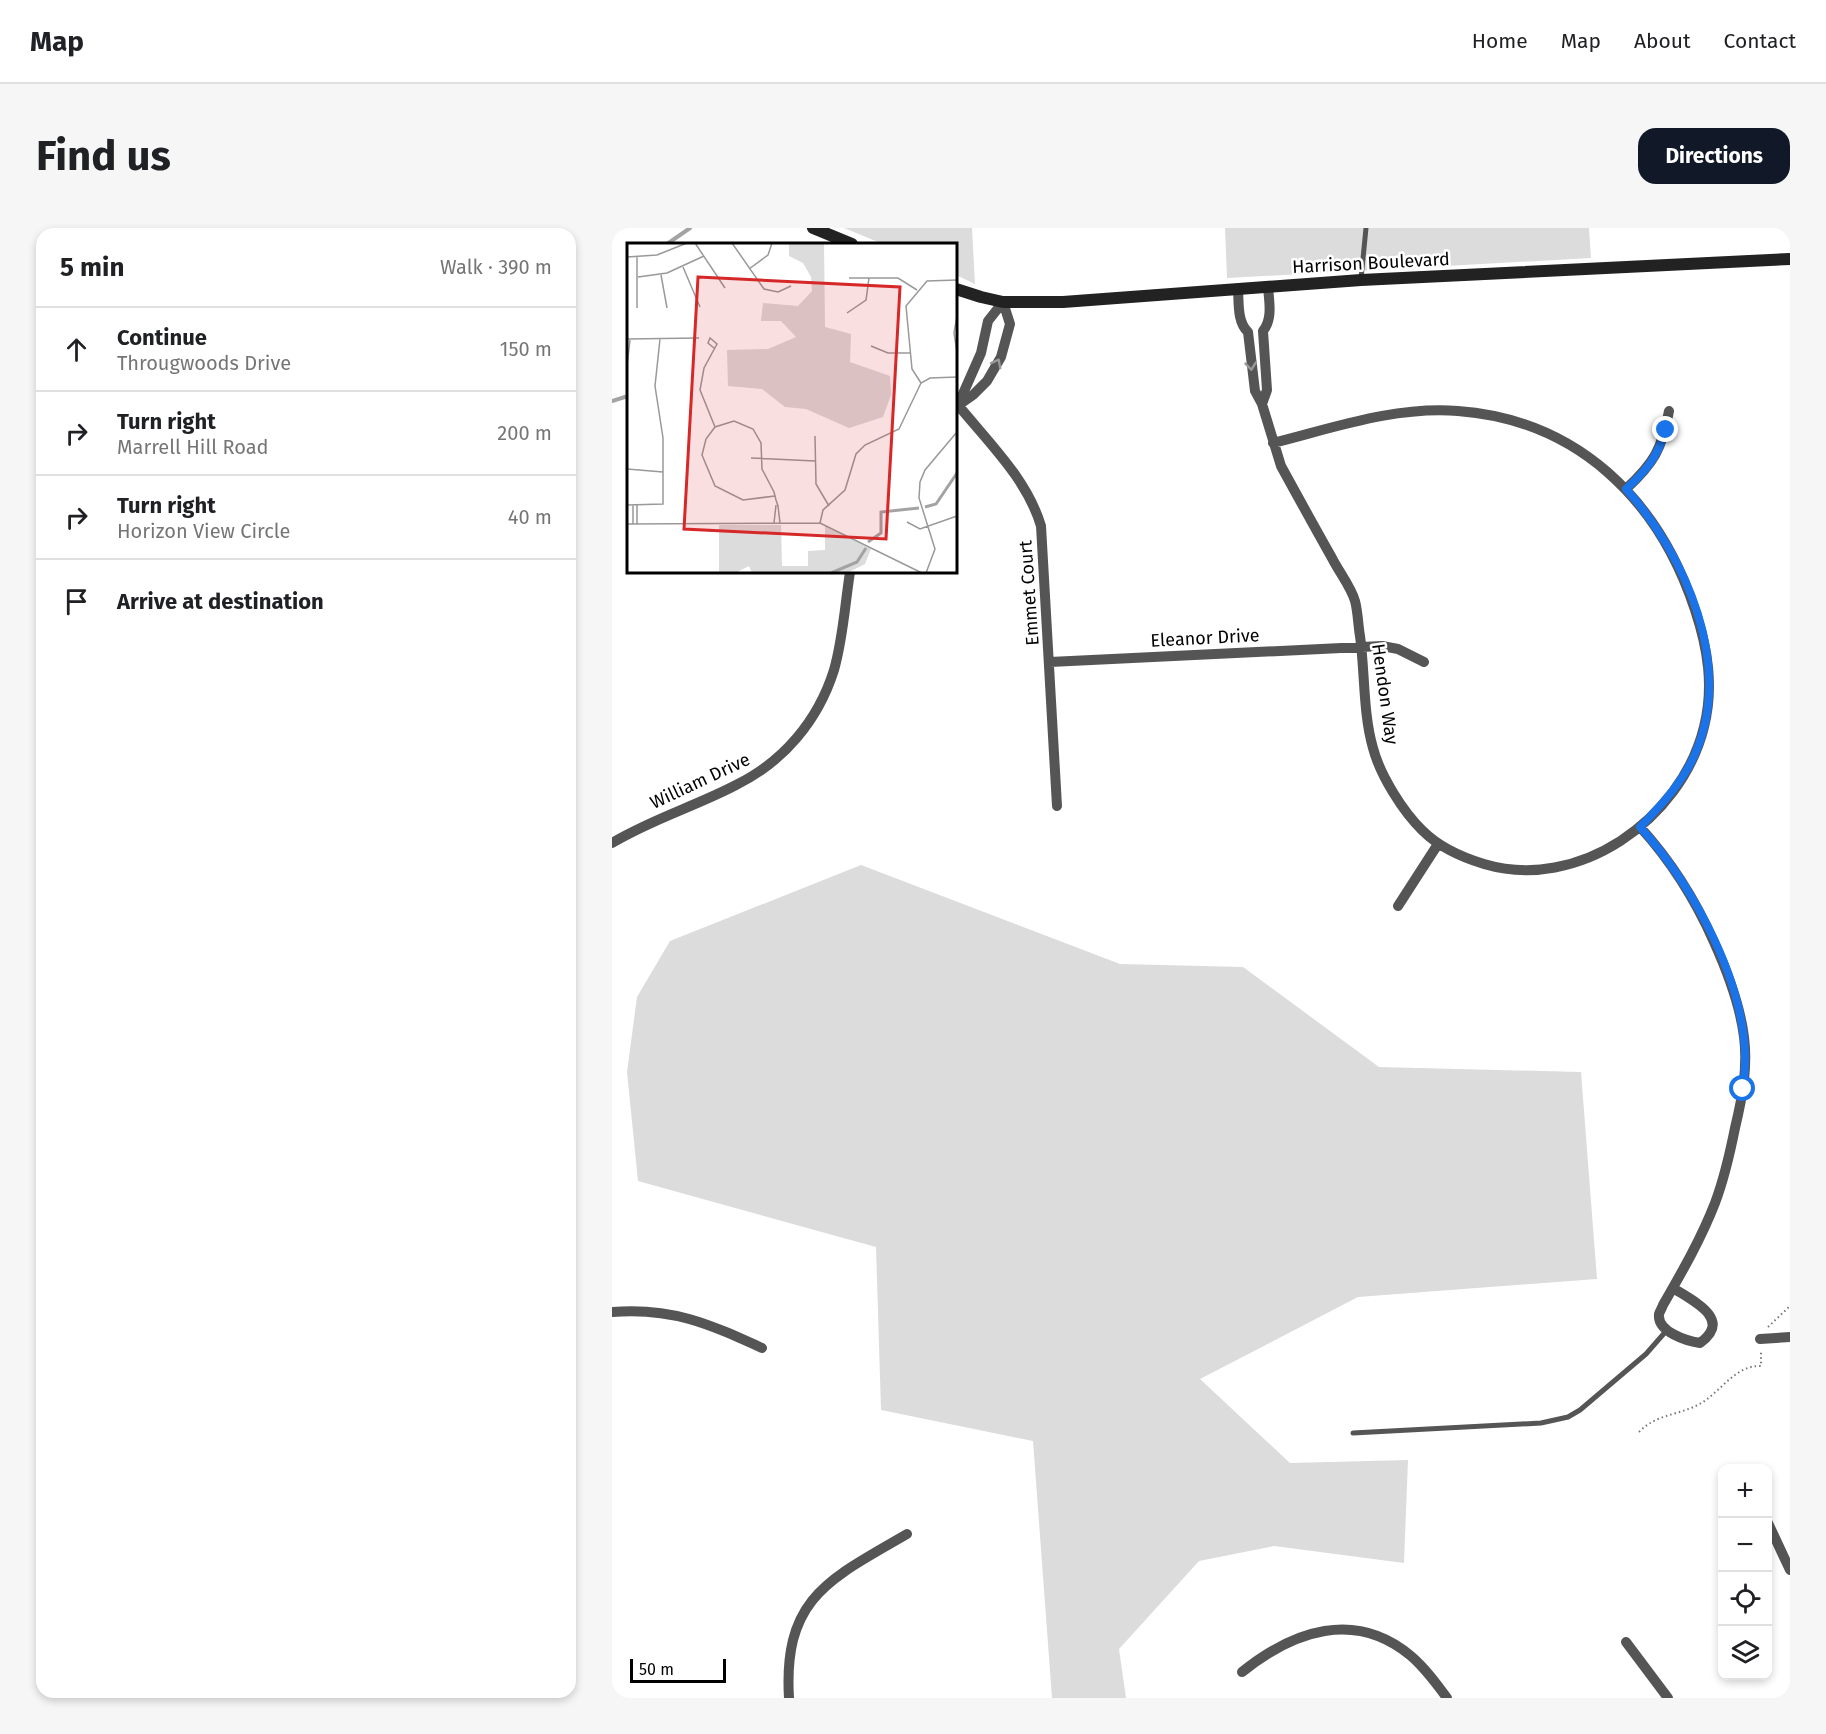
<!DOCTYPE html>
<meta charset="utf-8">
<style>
:root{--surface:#fff;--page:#f6f6f6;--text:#202124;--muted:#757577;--line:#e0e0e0;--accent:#111827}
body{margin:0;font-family:"Fira Sans",sans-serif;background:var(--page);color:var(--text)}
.controls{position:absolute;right:18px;bottom:18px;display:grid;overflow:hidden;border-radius:12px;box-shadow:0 3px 9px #0003}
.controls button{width:54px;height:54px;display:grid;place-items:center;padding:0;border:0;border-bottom:2px solid var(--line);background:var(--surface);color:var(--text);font:30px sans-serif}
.scale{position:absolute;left:18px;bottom:15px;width:96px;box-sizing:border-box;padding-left:6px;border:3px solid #000;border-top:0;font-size:16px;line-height:21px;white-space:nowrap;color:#000;-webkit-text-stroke:4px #fff;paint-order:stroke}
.stop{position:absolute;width:18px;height:18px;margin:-14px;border:4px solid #1a73e8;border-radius:50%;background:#fff}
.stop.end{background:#1a73e8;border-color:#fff;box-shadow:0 2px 6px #0008}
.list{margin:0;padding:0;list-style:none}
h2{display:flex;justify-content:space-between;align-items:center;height:78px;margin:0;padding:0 24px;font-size:26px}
h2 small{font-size:20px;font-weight:400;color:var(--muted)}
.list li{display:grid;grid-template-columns:39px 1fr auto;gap:18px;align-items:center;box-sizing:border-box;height:84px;padding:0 24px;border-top:2px solid var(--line)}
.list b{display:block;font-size:22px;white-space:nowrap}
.list p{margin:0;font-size:20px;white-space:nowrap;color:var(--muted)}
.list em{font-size:20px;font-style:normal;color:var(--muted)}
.icon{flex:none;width:33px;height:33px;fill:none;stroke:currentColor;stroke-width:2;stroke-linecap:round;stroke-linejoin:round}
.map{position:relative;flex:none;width:1178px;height:1470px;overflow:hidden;border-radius:18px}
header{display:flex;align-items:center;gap:36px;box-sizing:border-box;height:84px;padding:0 30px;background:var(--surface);border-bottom:2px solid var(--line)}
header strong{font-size:28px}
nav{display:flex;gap:33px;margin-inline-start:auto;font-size:21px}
.intro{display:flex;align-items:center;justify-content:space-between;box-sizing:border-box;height:144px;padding:0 36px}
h1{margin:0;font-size:42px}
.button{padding:15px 27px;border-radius:18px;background:var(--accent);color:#fff;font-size:21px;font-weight:700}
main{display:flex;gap:36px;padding:0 36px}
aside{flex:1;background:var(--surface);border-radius:18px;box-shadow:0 3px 9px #0003}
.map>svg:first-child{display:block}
</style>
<header>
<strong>Map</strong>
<nav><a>Home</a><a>Map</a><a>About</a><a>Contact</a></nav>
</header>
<div class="intro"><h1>Find us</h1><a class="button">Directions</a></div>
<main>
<aside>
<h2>5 min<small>Walk · 390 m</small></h2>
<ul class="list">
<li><svg class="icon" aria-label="ahead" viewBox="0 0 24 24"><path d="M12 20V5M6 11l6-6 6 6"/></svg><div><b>Continue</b><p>Througwoods Drive</p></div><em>150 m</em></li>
<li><svg class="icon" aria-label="right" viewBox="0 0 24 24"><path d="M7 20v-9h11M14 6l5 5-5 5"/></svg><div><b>Turn right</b><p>Marrell Hill Road</p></div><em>200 m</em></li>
<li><svg class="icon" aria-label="right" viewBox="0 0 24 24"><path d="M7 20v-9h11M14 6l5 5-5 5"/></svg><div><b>Turn right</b><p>Horizon View Circle</p></div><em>40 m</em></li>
<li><svg class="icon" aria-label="arrive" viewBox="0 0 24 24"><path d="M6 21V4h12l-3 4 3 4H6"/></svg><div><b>Arrive at destination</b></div></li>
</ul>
</aside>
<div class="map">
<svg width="1178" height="1470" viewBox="0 0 1178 1470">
<rect width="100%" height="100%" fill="#fff"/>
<!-- green -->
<path fill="#dcdcdc" d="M232 0H360L363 56 344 47V16H271Z
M613 0H977L979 30 615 50Z
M249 637 508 736 631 739 767 839 969 844 985 1051 746 1069 588 1151 678 1235 796 1232 792 1335 662 1318 587 1333 507 1421 514 1470H440L421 1213 269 1182 264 1019 26 953 15 844 25 769 58 713Z"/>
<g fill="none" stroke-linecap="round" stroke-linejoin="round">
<!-- stream -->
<path stroke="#a3a3a3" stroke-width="4" d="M55 16 78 0
M0 173 16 168"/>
<!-- path -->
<path stroke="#777" stroke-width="2" stroke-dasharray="1.5 3" stroke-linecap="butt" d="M1156 1099 1178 1078
M1027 1204C1045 1185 1071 1187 1091 1174 1111 1161 1124 1137 1149 1138V1124"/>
<!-- lane -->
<path stroke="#555" stroke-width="5" d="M749 51 754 0
M741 1205 929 1195 956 1189 968 1182 1034 1126 1055 1102"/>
<!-- street -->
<path stroke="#555" stroke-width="10" d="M626 61C627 75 625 94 636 104L643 163 650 176 669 238C686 269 703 300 720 330 727 344 739 359 743 373 746 384 746 397 748 408 753 444 751 486 761 520 768 547 791 584 811 603 828 620 849 629 872 636 966 664 1069 592 1092 499 1102 459 1096 421 1083 382 1047 272 966 192 846 183 783 178 721 200 661 215
M650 176 655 162 651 103C661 91 657 73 656 59
M346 177C377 215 415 251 429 298L445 578
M346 177 369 125 376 93 391 74
M344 179 361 167 375 153 389 129 398 96 391 74
M1014 261C1042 235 1050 221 1057 183
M438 434 770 418 786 421 812 434
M1028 599C1059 633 1083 671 1102 714 1116 745 1128 776 1132 809 1136 840 1130 871 1123 900 1118 925 1112 951 1103 975 1089 1011 1070 1044 1051 1077 1050 1080 1048 1083 1047 1086 1045 1104 1075 1113 1088 1115 1121 1091 1081 1073 1061 1060
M0 615C40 591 84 578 124 557 171 534 206 493 222 442 231 411 233 376 238 344
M786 678 826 616
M0 1084C60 1079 97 1096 150 1120
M1148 1111 1178 1109
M1156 1295 1178 1342
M1014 1414 1056 1470
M630 1444C681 1403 743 1381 799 1428 813 1440 824 1455 835 1470
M177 1470C171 1369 218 1351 295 1306"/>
<!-- secondary -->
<path stroke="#222" stroke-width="12" d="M201 0 240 16
M344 61 369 69 391 74H451L749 52 1178 31"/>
</g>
<!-- one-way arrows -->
<defs><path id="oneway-chevron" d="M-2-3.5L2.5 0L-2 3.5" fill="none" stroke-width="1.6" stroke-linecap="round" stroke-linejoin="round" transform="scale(1.5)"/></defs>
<g stroke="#999">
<use href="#oneway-chevron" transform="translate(385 135) rotate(-62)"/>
<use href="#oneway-chevron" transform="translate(639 138) rotate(84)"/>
</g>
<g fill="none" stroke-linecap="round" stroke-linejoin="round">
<!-- route -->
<path stroke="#1a73e8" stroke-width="8" d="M1054 202C1045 229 1035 242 1014 261 1074 328 1122 437 1083 526 1071 554 1049 577 1028 599 1077 653 1124 737 1132 811 1134 827 1133 844 1131 861"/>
</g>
<g text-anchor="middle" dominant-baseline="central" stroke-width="5" stroke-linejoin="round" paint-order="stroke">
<!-- street labels -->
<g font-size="18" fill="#000" stroke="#fff">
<text transform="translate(759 35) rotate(-3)">Harrison Boulevard</text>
<text transform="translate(417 365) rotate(-94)">Emmet Court</text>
<text transform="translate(593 410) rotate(-3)">Eleanor Drive</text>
<text transform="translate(773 466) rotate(82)">Hendon Way</text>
<text transform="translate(88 553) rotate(-25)">William Drive</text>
</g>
</g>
<!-- overview -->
<g transform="translate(15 15)">
<rect width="330" height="330" fill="#fff"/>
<path d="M162 0H197L198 84 224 91 223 119 263 133 264 152 256 174 222 185 179 166 158 164 135 146 101 143 100 107 141 106 169 94 154 78H134L136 60 171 63 185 48 184 34 176 20 162 13ZM92 282H154L155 323H181V308L198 307V283L244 306 238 321 220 330H125L122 323 108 330H92Z" fill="#dcdcdc"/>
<path fill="none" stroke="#a3a3a3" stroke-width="3" d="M298 264 309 261 330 230M241 299 254 290V269L292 265M204 330 230 319 239 305"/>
<path fill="none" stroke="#999" stroke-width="1.5" d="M68 0 98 45M105 0 137 46 151 49 164 43M0 14 30 12 60 0M10 14V65M56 24 73 64M122 26 141 12 145 0M34 32 40 65M11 34 40 30 77 13M222 35H271L290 47M220 70 239 57 242 35M330 73 327 90 330 109M0 96 72 95M244 103 261 110H284M87 105 81 100 83 95 90 101 77 125 73 147 88 184M0 122 3 97M294 140 285 126 279 63 300 38 330 37M188 193 189 241 202 263M124 215 188 218M0 226 36 229M148 253 116 257 88 243 75 212 79 196 88 184 107 178 126 186 134 200 135 226 147 249 149 257 151 263 153 280M0 262 36 261V195L28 143 33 96M6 262V281M10 262V281M280 279 293 286 330 273M147 280 149 262M193 280 196 267 218 247 229 211 238 202 272 186 294 140 303 135 330 134M0 281 193 280 295 330M299 330 308 306 292 255 293 239 298 227 330 189"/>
<path fill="#d62828" fill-opacity="0.15" stroke="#d62828" stroke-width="3" d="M71 34 273 44 259 296 57 286Z"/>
<rect width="330" height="330" fill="none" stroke="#000" stroke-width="3"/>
</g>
</svg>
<div class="controls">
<button>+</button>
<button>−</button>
<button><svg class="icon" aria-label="locate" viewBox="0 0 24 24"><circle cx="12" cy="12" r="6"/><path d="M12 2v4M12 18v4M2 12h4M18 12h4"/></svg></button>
<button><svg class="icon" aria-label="layers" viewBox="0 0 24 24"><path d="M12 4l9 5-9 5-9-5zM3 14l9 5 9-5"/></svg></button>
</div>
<div class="scale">50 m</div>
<div class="stop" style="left:1131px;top:861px"></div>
<div class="stop end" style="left:1054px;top:202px"></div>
</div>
</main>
